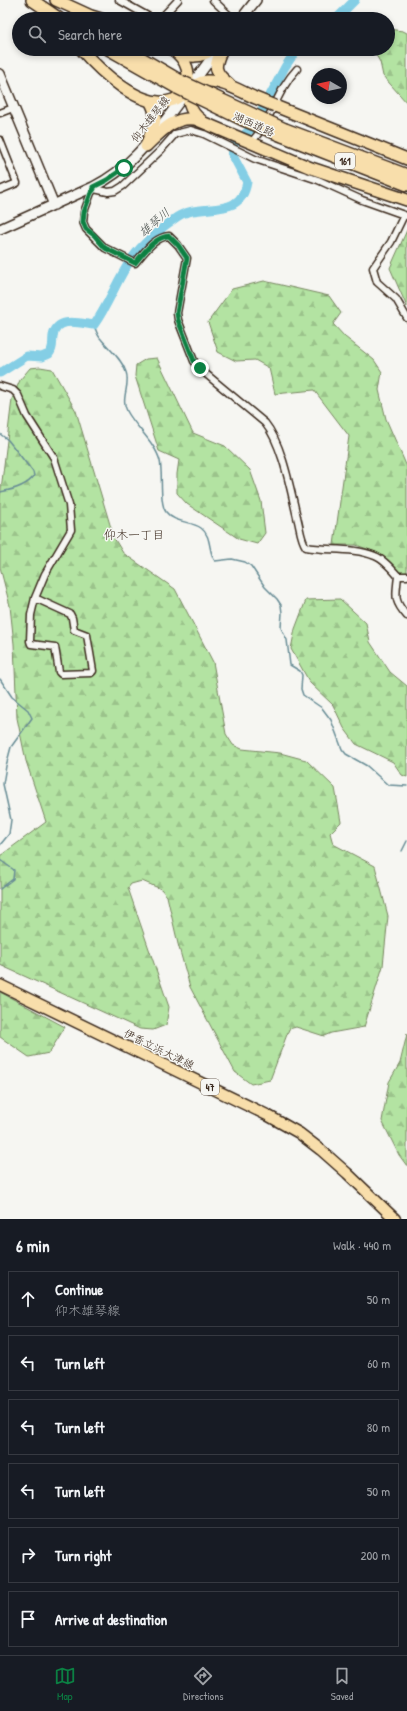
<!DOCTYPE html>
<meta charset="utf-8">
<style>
:root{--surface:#171b24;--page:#242831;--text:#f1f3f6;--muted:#9ea1a6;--line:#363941;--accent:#0b8043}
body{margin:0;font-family:"Patrick Hand","Klee One",sans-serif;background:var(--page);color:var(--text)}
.compass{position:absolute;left:311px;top:68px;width:36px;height:36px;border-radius:50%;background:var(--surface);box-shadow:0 2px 6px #0003;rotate:279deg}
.stop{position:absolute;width:12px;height:12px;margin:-9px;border:3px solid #0b8043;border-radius:50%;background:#fff}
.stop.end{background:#0b8043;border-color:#fff;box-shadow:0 1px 4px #0008}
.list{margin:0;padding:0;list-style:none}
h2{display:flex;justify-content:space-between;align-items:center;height:52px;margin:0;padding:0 16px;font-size:17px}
h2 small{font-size:13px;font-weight:400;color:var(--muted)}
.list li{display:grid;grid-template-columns:26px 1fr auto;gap:12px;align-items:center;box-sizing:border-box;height:56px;margin:0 8px 8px;padding:0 8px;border:1px solid var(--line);border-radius:0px}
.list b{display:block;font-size:15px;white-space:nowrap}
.list p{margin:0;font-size:13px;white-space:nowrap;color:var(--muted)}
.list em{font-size:13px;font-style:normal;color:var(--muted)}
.icon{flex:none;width:22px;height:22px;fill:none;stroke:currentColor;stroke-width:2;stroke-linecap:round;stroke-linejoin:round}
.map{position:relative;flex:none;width:407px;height:1219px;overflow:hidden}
.search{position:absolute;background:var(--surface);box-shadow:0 2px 6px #0003;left:12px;right:12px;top:12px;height:44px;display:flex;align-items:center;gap:10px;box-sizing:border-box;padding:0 14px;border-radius:22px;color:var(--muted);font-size:15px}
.sheet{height:436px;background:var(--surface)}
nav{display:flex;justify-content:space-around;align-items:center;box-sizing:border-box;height:56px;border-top:1px solid var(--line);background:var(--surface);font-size:11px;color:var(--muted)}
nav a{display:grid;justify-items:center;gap:2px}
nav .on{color:var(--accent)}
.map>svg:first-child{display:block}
</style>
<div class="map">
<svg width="407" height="1219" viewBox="0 0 407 1219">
<defs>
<pattern id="forest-firs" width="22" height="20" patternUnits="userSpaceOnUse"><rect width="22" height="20" fill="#b3e3a2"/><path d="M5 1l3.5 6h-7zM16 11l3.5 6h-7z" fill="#9bc38b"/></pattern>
</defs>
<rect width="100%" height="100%" fill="#f6f6f2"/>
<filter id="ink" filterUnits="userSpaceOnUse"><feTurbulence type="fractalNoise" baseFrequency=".025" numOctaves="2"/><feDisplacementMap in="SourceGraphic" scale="8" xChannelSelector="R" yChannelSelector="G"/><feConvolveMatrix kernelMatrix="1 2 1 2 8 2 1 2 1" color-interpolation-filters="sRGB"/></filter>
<g filter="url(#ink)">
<!-- forest -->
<path fill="url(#forest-firs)" stroke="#778660" d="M388 29 403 31 407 33V103L383 76 380 62 376 55 378 49H388Z
M407 230V307L390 268Z
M264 281 329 296 341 313 333 324 345 337 374 360 382 372 379 390 386 419 407 467V575H402L376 552 356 545H334L349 436 314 390 275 394 269 368 255 360 236 361 218 352 208 322 232 289Z
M157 358 193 433 225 446 250 470 261 501 265 533 257 544 239 539 187 504 177 493V474L179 460 159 451 135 376 136 365 146 359Z
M40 367 52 369 76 411 114 538 123 553 175 589 213 662 226 734 233 745 242 749 280 753 306 760 335 788 341 822 330 833 333 844 375 866 388 916 383 966 364 1027 331 1033 324 1036 296 1027 289 1029 270 1080 251 1084 235 1072 190 987 178 944 167 896 161 889 142 881 131 884 128 888 169 1007 166 1025 153 1030 140 1029 0 965V856L46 822 26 761 17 718 14 644 10 606 0 567V498L12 399 20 380 30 368Z
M340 599 366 623 370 642 390 672 407 686V777L402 775 393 762 356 744 344 728 333 705 310 683 291 649 295 629 306 600Z
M0 992 65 1027 49 1053 29 1057 0 1037Z
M407 1034V1166L399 1155 382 1121 389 1082 400 1063Z"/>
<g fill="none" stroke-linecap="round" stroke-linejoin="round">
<!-- stream -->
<path stroke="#678c95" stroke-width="1.5" d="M94 325C96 330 97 335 101 339 109 349 122 359 126 372 131 385 120 398 127 411 136 428 155 442 160 461 163 474 159 503 166 512 174 523 191 521 201 528 212 536 208 552 215 561L232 559 245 562 251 566 265 587 277 599 281 605 282 613 281 628 287 640 290 665 300 671 302 675 301 689 303 695 322 708 331 720 342 749 346 754 367 766 388 785 407 786
M0 434 8 440 33 472 34 476C27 486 12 490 0 492
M0 679 12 697 28 710 32 718 11 747 6 766 3 784 11 820 9 834 0 845
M402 851 407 841
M0 860 14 870 13 879 0 889"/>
<!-- river -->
<path stroke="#84cee5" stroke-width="9" d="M333 19 338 17 355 0
M0 373 27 356 42 357 49 354C54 348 52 343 53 336 57 316 79 323 94 325 109 304 117 279 132 258 142 244 162 227 177 217 201 201 241 221 247 182L232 154 235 142 251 129 261 112 285 67 297 49"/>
<defs>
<path id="street" d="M119 0 153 19
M213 0 233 19
M160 19 178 0
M0 113 13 108
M254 139C272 119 277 90 297 69
M0 140 17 183 0 190
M94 189 91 193 84 212 83 222 86 229 105 248 135 263C144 253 154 237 169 236L178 245 187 258 177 313 178 320 194 361 200 369 265 423C283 445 291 493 298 521 300 529 301 540 306 547 328 551 353 547 375 556 383 559 392 569 398 576 396 596 393 600 407 616
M94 189 108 192 115 191 123 186 160 151 175 134 191 130 204 134 255 159 318 180 362 200 407 216
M404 215 391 242 373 268 377 282 396 299 407 318
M0 386 13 390 18 395 27 416 54 458 69 505 71 530 45 574 35 598
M398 576H407
M35 598 70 614 72 618 74 630 87 635 93 671 91 673 61 674 59 672 55 647 31 644 30 641 31 615Z"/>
<path id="secondary" d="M241 19 256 0
M0 74 54 205
M0 229 93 187C131 168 151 139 176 106 190 87 204 68 218 49"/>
<path id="primary" d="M0 985 267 1115 299 1133 321 1150 347 1173 395 1219"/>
<path id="highway" d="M32 0 60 19
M56 0 91 16 101 19
M81 49C99 70 142 112 173 100 185 95 194 82 207 81 221 80 241 91 253 97
M108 49 177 88
M126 49 181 81
M172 49C205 72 173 99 201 120
M222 49C214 66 213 72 229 84
M176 52C190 57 200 59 212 49
M275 106 407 159
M285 129 407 175
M282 136 407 185
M147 143C153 128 160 116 150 101
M146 146C160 133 173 116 195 119L311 168 407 200"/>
</defs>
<!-- street casing -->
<use href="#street" stroke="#3b2a1e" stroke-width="9"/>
<!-- secondary casing -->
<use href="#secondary" stroke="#3b2a1e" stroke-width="12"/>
<!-- primary casing -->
<use href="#primary" stroke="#3b2a1e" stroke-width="13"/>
<!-- highway casing -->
<use href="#highway" stroke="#3b2a1e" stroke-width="14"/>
<!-- street -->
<use href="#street" stroke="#f6f6f2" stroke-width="6"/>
<!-- secondary -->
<use href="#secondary" stroke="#f6f6f2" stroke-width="9"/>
<!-- primary -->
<use href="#primary" stroke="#f8deab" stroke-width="10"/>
<!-- highway -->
<use href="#highway" stroke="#f8deab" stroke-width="11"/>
<defs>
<path id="highway-bridge" d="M181 81 285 129
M177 88 243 120 282 136
M253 97 275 106"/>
</defs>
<!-- highway-bridge casing -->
<use href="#highway-bridge" stroke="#3b2a1e" stroke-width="14" stroke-linecap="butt"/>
<!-- highway-bridge -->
<use href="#highway-bridge" stroke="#f8deab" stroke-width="11"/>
</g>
</g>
<g fill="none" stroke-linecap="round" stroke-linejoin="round" filter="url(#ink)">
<!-- route -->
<path stroke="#0b8043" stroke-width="5" d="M124 168 107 180 93 187 94 189 91 193 84 212 83 222 86 229 94 235 105 248 135 263C144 253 154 237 169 236L178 245 187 258 177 313 178 320 194 361 200 368"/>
</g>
<g text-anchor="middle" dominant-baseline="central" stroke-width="3" stroke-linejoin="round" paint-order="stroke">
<!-- shield labels -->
<g fill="#f6f6f2" stroke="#73675e" stroke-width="1">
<rect x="335" y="153" width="20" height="16" rx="3"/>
<rect x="201" y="1079" width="18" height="16" rx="3"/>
</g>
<g font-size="10" font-weight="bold" fill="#3b2a1e">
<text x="345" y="161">161</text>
<text x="210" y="1087">47</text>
</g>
<!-- street labels -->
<g font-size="11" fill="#3b2a1e" stroke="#f6f6f2">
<text transform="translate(150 119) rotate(-52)">仰木雄琴線</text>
<text transform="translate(254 124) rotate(24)">湖西道路</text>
<text transform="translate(159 1049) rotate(26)">伊香立浜大津線</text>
</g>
<!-- water labels -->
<g font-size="12" font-style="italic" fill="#4d5350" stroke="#f6f6f2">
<text transform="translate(154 222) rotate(-41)">雄琴川</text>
</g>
<!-- neighbourhood labels -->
<g font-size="12" fill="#3b2a1e" stroke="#f6f6f2">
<text x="134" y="534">仰木一丁目</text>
</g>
</g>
</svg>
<svg class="compass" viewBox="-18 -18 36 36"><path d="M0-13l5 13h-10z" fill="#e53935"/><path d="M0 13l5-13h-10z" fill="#9ea1a6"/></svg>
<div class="stop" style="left:124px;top:168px"></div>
<div class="stop end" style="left:200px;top:368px"></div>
<div class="search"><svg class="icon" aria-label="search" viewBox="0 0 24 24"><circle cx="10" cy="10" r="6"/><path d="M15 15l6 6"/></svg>Search here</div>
</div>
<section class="sheet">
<h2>6 min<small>Walk · 440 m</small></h2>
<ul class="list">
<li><svg class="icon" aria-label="ahead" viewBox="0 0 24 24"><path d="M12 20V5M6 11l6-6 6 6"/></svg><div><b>Continue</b><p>仰木雄琴線</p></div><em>50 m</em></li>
<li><svg class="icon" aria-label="left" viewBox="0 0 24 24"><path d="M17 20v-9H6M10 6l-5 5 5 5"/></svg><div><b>Turn left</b></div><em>60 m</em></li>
<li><svg class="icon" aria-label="left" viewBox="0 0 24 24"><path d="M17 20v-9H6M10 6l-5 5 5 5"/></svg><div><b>Turn left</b></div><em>80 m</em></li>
<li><svg class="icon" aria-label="left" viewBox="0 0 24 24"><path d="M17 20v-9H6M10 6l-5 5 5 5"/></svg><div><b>Turn left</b></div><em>50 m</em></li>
<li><svg class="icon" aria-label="right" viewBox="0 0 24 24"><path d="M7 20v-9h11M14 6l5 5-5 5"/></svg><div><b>Turn right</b></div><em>200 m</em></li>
<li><svg class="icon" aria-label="arrive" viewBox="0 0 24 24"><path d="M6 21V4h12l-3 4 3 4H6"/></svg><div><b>Arrive at destination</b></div></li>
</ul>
</section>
<nav>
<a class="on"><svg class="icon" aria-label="map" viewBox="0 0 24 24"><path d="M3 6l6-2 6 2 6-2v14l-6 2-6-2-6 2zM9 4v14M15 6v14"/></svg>Map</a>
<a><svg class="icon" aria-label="directions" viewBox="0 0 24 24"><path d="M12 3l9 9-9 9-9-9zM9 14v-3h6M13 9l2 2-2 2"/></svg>Directions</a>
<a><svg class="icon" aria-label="saved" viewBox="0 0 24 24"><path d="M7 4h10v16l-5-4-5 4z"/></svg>Saved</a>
</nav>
